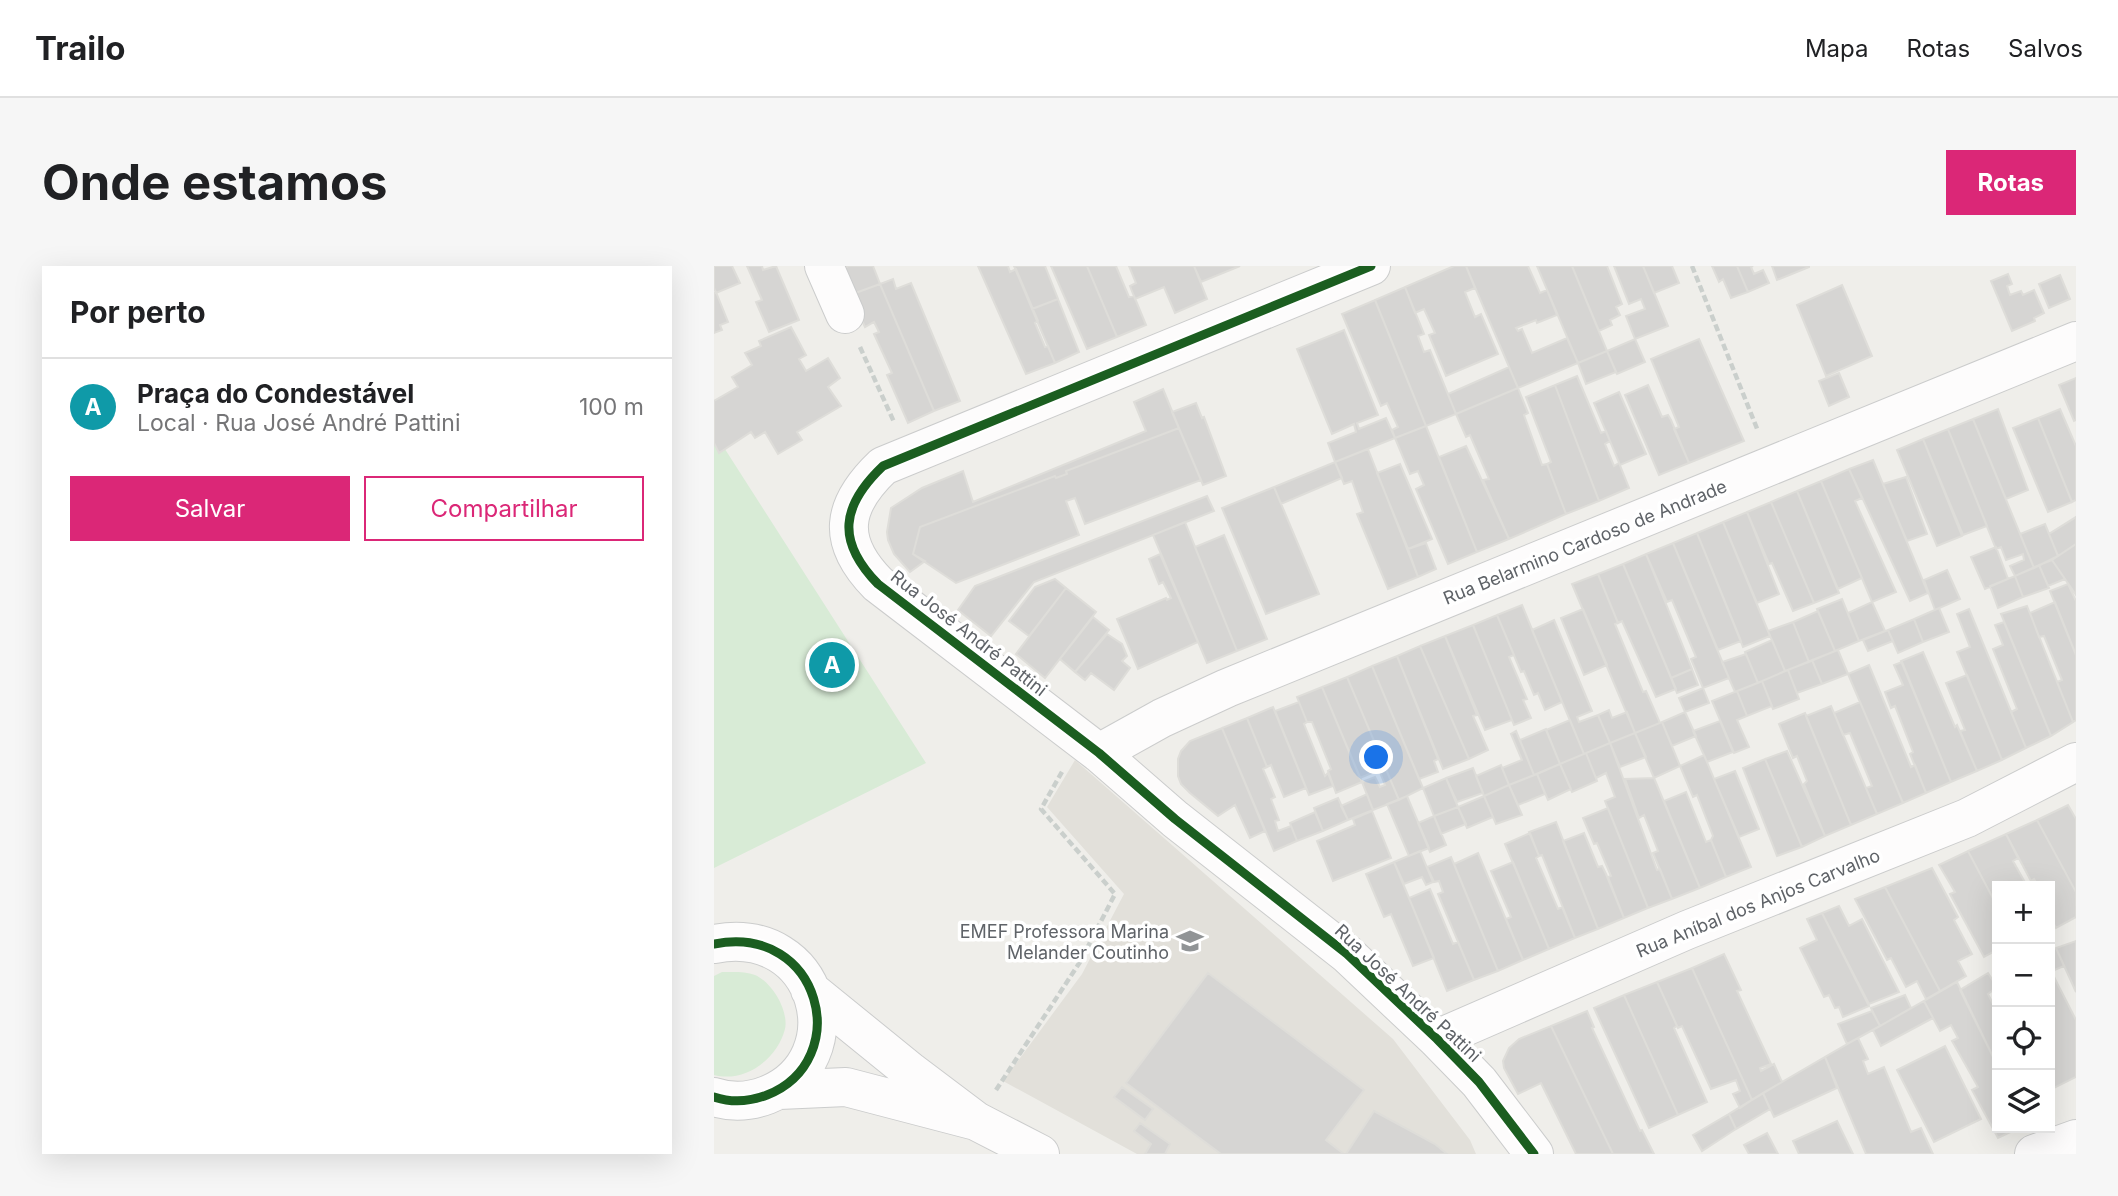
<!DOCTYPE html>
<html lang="pt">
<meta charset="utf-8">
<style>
:root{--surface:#fff;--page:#f6f6f6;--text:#202124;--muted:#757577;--line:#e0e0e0;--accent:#db2777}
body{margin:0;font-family:Inter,sans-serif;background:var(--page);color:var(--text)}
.controls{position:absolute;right:21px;bottom:21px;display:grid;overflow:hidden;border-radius:0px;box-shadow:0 7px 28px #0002}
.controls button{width:63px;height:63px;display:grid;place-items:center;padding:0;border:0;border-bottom:2px solid var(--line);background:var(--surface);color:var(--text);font:35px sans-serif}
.you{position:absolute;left:663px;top:492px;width:24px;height:24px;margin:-18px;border:5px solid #fff;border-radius:50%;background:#1a73e8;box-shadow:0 0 0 10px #1a73e833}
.badge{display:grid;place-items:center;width:46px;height:46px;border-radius:50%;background:var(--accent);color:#fff;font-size:23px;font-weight:700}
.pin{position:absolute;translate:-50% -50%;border:4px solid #fff;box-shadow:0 2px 7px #0006}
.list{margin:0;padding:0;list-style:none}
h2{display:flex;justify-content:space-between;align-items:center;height:91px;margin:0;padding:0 28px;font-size:30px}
h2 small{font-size:23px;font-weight:400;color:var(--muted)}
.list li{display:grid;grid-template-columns:46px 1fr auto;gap:21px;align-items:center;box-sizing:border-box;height:98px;padding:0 28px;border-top:2px solid var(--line)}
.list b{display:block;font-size:26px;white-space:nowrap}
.list p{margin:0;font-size:23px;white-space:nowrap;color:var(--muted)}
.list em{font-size:23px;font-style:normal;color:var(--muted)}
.actions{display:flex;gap:14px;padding:21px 28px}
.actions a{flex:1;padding:16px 0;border:2px solid var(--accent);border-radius:0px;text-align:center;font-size:24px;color:var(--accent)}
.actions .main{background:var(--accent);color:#fff}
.icon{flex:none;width:38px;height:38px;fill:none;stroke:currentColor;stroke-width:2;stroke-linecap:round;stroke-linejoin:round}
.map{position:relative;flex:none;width:1362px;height:888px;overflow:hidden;border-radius:0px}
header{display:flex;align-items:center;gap:42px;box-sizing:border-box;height:98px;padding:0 35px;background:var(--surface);border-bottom:2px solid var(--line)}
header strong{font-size:33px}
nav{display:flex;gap:38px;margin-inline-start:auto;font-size:24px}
.intro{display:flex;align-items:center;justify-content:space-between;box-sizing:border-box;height:168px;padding:0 42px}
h1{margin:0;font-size:49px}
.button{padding:18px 32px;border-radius:0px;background:var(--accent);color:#fff;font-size:24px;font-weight:700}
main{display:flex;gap:42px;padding:0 42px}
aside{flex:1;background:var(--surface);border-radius:0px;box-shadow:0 7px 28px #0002}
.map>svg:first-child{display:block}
</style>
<header>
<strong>Trailo</strong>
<nav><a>Mapa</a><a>Rotas</a><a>Salvos</a></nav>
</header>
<div class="intro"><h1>Onde estamos</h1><a class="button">Rotas</a></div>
<main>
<aside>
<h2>Por perto<small></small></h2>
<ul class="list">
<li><span class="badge" style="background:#0f9aa8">A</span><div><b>Praça do Condestável</b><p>Local · Rua José André Pattini</p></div><em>100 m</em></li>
</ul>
<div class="actions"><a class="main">Salvar</a><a>Compartilhar</a></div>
</aside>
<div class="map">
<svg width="1362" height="888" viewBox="0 0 1362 888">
<rect width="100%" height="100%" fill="#efeeea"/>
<!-- education -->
<path fill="#e2e0da" d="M361 494 679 773 756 874 762 888H423L289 815 368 708 410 628 333 541Z"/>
<!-- green -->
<path fill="#d8ebd6" d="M0 166 212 497 0 602Z
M8 706C18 706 31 705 41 709 58 716 75 745 71 763 63 794 30 817 0 809V710Z"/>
<!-- building -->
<path fill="#d6d5d3" stroke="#deddd9" stroke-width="2" d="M0 0H18L26 17 2 27 0 22Z
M33 0H48L49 4 62 0 85 54 55 66 42 36 48 34Z
M134 0H159L166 18 136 29 126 6Z
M264 0H294L296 6 302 3 324 55 321 57 331 81 334 80 341 97 312 108Z
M300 0H331L344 33 318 43Z
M337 0H373L403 71 373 83Z
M373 0H402L415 31 420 30 432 59 403 71Z
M415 0H480L493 33 461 47 450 21 421 33 416 20 422 17Z
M480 0H526L487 16Z
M740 0H752L761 22 751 26 761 51 767 48 784 88 732 110 715 69 721 67 710 43 701 47 691 21Z
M752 0H814L826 27 833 24 843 49 823 57 822 54 802 62 804 65 808 63 818 87 853 72 864 97 804 122Z
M823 0H858L893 85 864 97Z
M858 0H893L908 38 902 41 906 49 896 54 898 59 885 65Z
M900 0H929L954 60 921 73 912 50 931 43 927 33 915 38Z
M929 0H958L965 17 940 27Z
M998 0H1023L1034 26 1017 32 1009 13 1005 16Z
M1023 0H1039L1037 1 1040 8 1049 4 1055 17 1034 26Z
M1058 0H1095V1L1063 14Z
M1294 8 1298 18 1293 20 1296 29 1307 25 1309 29 1320 24 1330 47 1320 52 1321 55 1298 65 1277 15Z
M1346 9 1356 33 1335 42 1325 18Z
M179 13 182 23 197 17 246 135 220 145 166 18Z
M166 18 220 145 194 157 173 109 178 107 160 68 165 66 160 56 151 61 136 29Z
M1128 19 1158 90 1112 110 1083 39Z
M691 21 710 68 704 70 710 86 716 84 742 148 712 160 661 34Z
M2 26 14 56 6 59 8 64 0 67V27Z
M344 33 365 86 341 97 318 43Z
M661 34 712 160 681 172 678 164 684 161 673 137 667 140 628 48Z
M77 61 92 89 85 93 92 105 114 92 126 112 114 121 127 140 83 166 88 174 64 188 51 166 41 172 37 166 5 187 0 177V135L24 121 18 111 38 99 31 87 47 80 45 75Z
M630 64 664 149 643 157 645 163 672 152 681 172 621 196 614 177 642 166 640 158 618 168 583 83Z
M921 73 931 96 903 108 893 85Z
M985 73 1030 175 975 197 960 163 965 161 937 93Z
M893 85 902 106 872 118 864 97Z
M795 101 804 122 742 148 734 128Z
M1125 107 1135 131 1115 140 1105 115Z
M863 110 887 167 892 165 896 175 891 178 900 200 905 197 915 222 885 235 841 119Z
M1362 112V154L1360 155 1345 119Z
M841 119 885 235 852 248 833 198 837 196 812 131Z
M934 119 948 151 954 149 957 154 975 197 945 209 911 129Z
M804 122 814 147 810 149 828 199 833 198 852 248 795 273 769 214 775 213 756 169 752 171 742 148Z
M449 123 465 162 352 205 353 208 342 212 341 210 206 261 199 288 211 295 196 306 180 288 174 274 173 266 177 242 208 222 249 205 259 236 432 165 420 136Z
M905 126 932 188 906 199 880 137Z
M482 137 488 152 490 151 512 210 489 219 458 146Z
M1284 143 1314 224 1292 233 1259 153Z
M1346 143 1362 180V234L1358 236 1324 152Z
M1324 152 1358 236 1334 246 1299 162Z
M1259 153 1320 302 1301 310 1296 300 1310 294 1309 288 1292 294 1287 281 1282 283 1234 163Z
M712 160 763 286 734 298 702 223 710 219 704 205 696 208 681 172Z
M465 162 487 214 371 258 361 232 352 235 365 269 242 317 199 288 206 261 341 210 342 212 353 208 352 205Z
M1234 163 1273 260 1249 269 1209 173Z
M1209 173 1248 270 1223 280 1183 184Z
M752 180 795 273 763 286 725 191Z
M654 183 704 311 674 323 643 248 649 246 638 215 630 218 621 196Z
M1159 194 1214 327 1196 335 1135 203Z
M621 196 628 212 567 238 560 221Z
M686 198 718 273 694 283 663 207Z
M1135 203 1148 232 1141 235 1182 326 1158 336 1107 215Z
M1192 211 1213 268 1193 275 1169 218Z
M1107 215 1148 312 1124 323 1083 225Z
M560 221 605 328 552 348 508 242Z
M1083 225 1125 327 1100 337 1057 236Z
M493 230 500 245 320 316 277 370 244 344 261 320Z
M1057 236 1100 337 1079 345 1058 297 1055 298 1033 246Z
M1033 246 1065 328 1043 337 1009 256Z
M1362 251V278L1344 290 1335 268Z
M471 256 523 385 493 397 439 269Z
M1009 256 1056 370 1029 381 983 267Z
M1331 258 1344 290 1320 302 1306 268Z
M983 267 1027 375 1004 384 959 277Z
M510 269 553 373 523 385 481 281Z
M712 277 722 303 704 311 694 283Z
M959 277 1015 412 989 422 977 393 982 391 958 334 953 336 932 288Z
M1362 278V329L1338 294Z
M1282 281 1294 313 1271 323 1257 291Z
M446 288 484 376 424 403 403 353 452 332 453 334 457 332 449 316 445 318 435 293Z
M932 288 978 403 957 412 909 298Z
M1338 294 1351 313 1334 320 1325 299Z
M909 298 962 423 942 431 908 355 904 357 884 308Z
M1325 299 1335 322 1309 331 1301 310Z
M1233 304 1246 333 1221 344 1210 314Z
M884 308 904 357 901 358 929 426 932 425 946 457 921 467 858 318Z
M1301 310 1309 331 1284 342 1276 320Z
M341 313 352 322 315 370 295 355 321 321Z
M1354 318 1362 335V389L1336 325Z
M352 322 382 346 331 412 302 388Z
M1128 333 1145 375 1121 385 1103 343Z
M1158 336 1171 365 1145 375 1134 347Z
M1341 336 1362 389V454L1359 456 1343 416 1348 414 1330 370 1325 371 1316 347Z
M808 339 848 436 831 444 824 427 820 429 810 405 807 406 783 349Z
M1313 340 1359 456 1337 470 1287 348Z
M1225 342 1235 366 1209 376 1200 353Z
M869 343 893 399 870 409 847 352Z
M1255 343 1312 482 1288 494 1243 386 1256 381 1243 348Z
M1104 345 1121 385 1095 396 1079 356Z
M783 349 800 389 795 391 813 433 809 434 817 452 800 459 759 359Z
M379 351 395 364 361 406 346 393Z
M1200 353 1209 376 1184 387 1174 364Z
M840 354 878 445 863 451 865 456 884 449 896 477 870 488 818 364Z
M1079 356 1095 396 1071 405 1054 365Z
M1290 356 1337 470 1312 482 1297 446 1303 443 1279 383 1289 379 1281 359Z
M759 359 798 454 771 464 731 370Z
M1174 364 1179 375 1154 385 1149 374Z
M393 368 408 378 413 390 408 395 416 402 400 424 377 407 371 414 361 406Z
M731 370 763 449 759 450 774 484 755 493 706 380Z
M1058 374 1071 405 1044 417 1031 386Z
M706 380 755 493 729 503 683 390Z
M1124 384 1134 408 1108 418 1098 394Z
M1209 386 1241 461 1243 459 1263 505 1237 516 1187 395Z
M1032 388 1044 417 1021 426 1008 396Z
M683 390 724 493 720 495 724 506 705 513 658 400Z
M1098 394 1108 418 1083 427 1074 404Z
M1188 396 1237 516 1212 527 1196 488 1199 486 1181 440 1177 442 1171 426 1189 419 1180 399Z
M1155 399 1197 501 1201 499 1212 527 1189 537 1134 408Z
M658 400 709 522 685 534 633 411Z
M978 403 984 419 963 427 957 412Z
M1074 404 1085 433 1059 443 1048 415Z
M1253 409 1288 494 1263 505 1246 465 1251 464 1232 417Z
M633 411 685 534 659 544 648 516 661 511 666 521 671 519 665 504 646 512 608 421Z
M1048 415 1058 440 1033 450 1023 425Z
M608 421 648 516 622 527 614 505 617 503 598 456H593L583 431Z
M989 422 995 437 971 446 965 432Z
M1023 425 1033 450 1023 454 1035 481 1020 487 998 435Z
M585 436 593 456 590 458 611 510 614 507 619 520 595 529 561 445Z
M1146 436 1189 537 1163 548 1152 522 1158 520 1136 467 1129 469 1120 447Z
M1117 440 1163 548 1137 559 1092 450Z
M559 441 592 522 570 531 557 499 553 501 533 452Z
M895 444 898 452 913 446 921 467 896 477 884 449Z
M971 446 982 470 958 480 948 456Z
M1091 447 1137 559 1111 570 1090 518 1093 515 1083 490 1079 492 1065 458Z
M533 452 553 501 549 503 561 531 557 533 565 554 561 555 564 565 577 560 583 575 560 585 508 462Z
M856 454 870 488 846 498 832 464Z
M1006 455 1019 486 993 496 979 465Z
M948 456 966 500 940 512 921 467Z
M508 462 551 565 536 572 521 539 504 550 476 527 467 518 464 510V493L467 485 476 475Z
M832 463 846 498 820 509 806 474Z
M802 465 820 509 795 519 788 502 808 494 797 468Z
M921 467 932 491 906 501 896 477Z
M896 477 943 604 946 603 958 633 934 642 891 535 901 531 892 507 882 512 872 487Z
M1073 485 1111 570 1088 581 1051 493Z
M872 487 883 515 858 526 846 498Z
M990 489 1037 601 1012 611 997 574 999 570 983 529 979 531 966 500Z
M1051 493 1088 581 1063 590 1029 502Z
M846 498 857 523 834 534 823 508Z
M787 499 795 519 770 530 762 510Z
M759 502 769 527 743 536 732 512Z
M1021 505 1045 563 1025 571 1000 513Z
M823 508 831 528 804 539 795 519Z
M732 512 744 541 720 550 709 522Z
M940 512 986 622 958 633 939 587 944 585 930 549 925 552 911 513Z
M795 519 808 549 782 558 770 530Z
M972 526 992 576 997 574 1012 611 986 622 950 535Z
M653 528 659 544 634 554 627 540Z
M693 530 715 582 695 590 673 538Z
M770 530 779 551 753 562 744 541Z
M624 532 634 554 609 565 600 542Z
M1354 539 1362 553V626L1323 554Z
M744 541 752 558 727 568 720 550Z
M894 542 934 642 910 652 894 611 897 610 883 577 880 578 869 552Z
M658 545 677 592 619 615 603 575 641 559 639 553Z
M601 546 609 565 583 575 576 557Z
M720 550 732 579 716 586 704 557Z
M1323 554 1362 626V651L1342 662 1336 651V620H1324L1320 613 1317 615 1292 568Z
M842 556 884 663 861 672 828 589 825 590 815 566Z
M816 567 825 590 822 592 844 643 848 641 861 672 835 683 791 578Z
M870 567 884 601 888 600 892 608 910 652 884 663 849 575Z
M1292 568 1304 592 1299 595 1313 620H1283V640L1254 585Z
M706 585 719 616 712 619 708 611 690 618 680 596Z
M1254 585 1283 640V684L1270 691 1236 628 1241 626 1225 599Z
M764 587 809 694 784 705 740 598Z
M737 591 784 705 760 714 724 628 729 626 725 615 720 616 713 601Z
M680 596 720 692 699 700 677 648 670 651 652 608Z
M799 596 835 683 809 694 792 653 797 651 777 605Z
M1218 602 1244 651 1240 654 1258 688 1244 695 1252 710 1226 725 1171 621Z
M1171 621 1226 725 1212 733 1203 715 1192 721 1177 692 1173 694 1141 633Z
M716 623 739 678 744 676 760 714 733 725 695 632Z
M1125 640 1135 660 1148 653 1185 726 1155 738 1108 647Z
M1108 647 1155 740 1129 751 1125 741 1121 742 1115 729 1110 731 1086 682 1103 674 1093 653Z
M1362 675V726L1342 682Z
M1342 682 1350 700 1336 706V685Z
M1010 688 1027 724 1023 725 1057 798 1046 802 1047 805 1060 798 1068 816 1038 834 978 702Z
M978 702 1038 834 1026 842 1019 828 1026 825 1022 814 997 823 968 760 964 762 943 716Z
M494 707 650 824 612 874 630 888H507L412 817Z
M1274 707 1283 721 1274 728 1283 746V799L1246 724Z
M1338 707 1362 754V811L1336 824V708Z
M943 716 963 760 960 762 993 836 964 849 910 729Z
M1243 716 1283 799V862H1305L1284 872 1258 824 1264 821 1238 775 1244 772 1237 759 1226 765 1210 735Z
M910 729 964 849 935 862 880 742Z
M1191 729 1197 742 1166 760 1157 742Z
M1210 735 1219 752 1167 780 1159 764Z
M873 745 880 761 878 762 926 865 928 864 940 888H899L837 760Z
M1158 745 1166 760 1133 778 1124 758Z
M837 760 899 888H862L827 817 804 828 790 802 789 795 795 782 805 773Z
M1144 772 1154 793 1149 795 1154 808 1170 801 1197 866 1207 862 1219 888H1152L1111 791Z
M1231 780 1267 853 1220 876 1183 804Z
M1111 791 1123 822 1060 851 1049 827Z
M408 821 439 843 431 854 400 831Z
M1049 827 1056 843 1022 863 1015 848Z
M660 845 721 878 733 888H632Z
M1015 848 1022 863 988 885 979 869Z
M1123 855 1139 888H1085L1079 875Z
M426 857 456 878 451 888H431L437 878 420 865Z
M1053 867 1064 888H1035L1030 879Z"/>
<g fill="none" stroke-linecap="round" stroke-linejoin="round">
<defs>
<path id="minor" d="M110 0 131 48
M657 0 169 200C127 240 122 275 164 318L385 487 461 553 633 688 723 773 765 816 820 888
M385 487 448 452 513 422 1362 75
M0 678C107 657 141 794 53 829 35 836 18 837 0 831
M723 773 973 664 1253 552 1362 496
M65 824 132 821 262 855 197 806 96 724
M262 855 326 888
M1320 888 1362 873"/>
</defs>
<!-- minor casing -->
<use href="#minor" stroke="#cbcccc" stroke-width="40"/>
<!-- path -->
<path stroke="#cacfcc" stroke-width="4.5" stroke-dasharray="7 3.5" stroke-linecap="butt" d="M978 0 1044 165
M146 81 180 156
M282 824 366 696 401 628 327 543 349 504"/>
<!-- minor -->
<use href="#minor" stroke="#fdfcfc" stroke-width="38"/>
<defs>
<path id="cycleway" d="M657 0 169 200C127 240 122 275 164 318L385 487 461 553 633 688 723 773 765 816 820 888
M0 678C107 657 141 794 53 829 35 836 18 837 0 831"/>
</defs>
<!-- cycleway casing -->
<use href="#cycleway" stroke="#fff" stroke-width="13"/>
<!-- cycleway -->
<use href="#cycleway" stroke="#1b5e20" stroke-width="9"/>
</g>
<!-- icons -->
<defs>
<symbol id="school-bare" viewBox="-9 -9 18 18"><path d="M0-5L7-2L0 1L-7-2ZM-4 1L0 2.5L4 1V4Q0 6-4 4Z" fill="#919496" stroke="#fff" stroke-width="2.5" paint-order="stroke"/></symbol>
</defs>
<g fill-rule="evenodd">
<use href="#school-bare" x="457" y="656" width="38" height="38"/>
</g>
<g text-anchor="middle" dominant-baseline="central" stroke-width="7" stroke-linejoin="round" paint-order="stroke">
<!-- street labels -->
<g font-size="18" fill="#5f6368" stroke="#fff">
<text transform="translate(871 276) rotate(-22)">Rua Belarmino Cardoso de Andrade</text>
<text transform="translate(255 367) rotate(38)">Rua José André Pattini</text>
<text transform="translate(1044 637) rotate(-22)">Rua Aníbal dos Anjos Carvalho</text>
<text transform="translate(694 727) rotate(43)">Rua José André Pattini</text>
</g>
<!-- poi labels -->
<g font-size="18" fill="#5f6368" stroke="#fff" text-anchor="end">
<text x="455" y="665">EMEF Professora Marina<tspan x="455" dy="21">Melander Coutinho</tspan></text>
</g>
</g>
</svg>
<div class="controls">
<button>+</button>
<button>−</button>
<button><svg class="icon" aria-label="locate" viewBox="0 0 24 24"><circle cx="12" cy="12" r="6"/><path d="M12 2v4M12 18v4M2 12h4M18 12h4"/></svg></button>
<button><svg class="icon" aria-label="layers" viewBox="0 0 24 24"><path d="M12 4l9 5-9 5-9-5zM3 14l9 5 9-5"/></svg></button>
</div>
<div class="you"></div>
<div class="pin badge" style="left:118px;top:399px;background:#0f9aa8">A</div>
</div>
</main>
